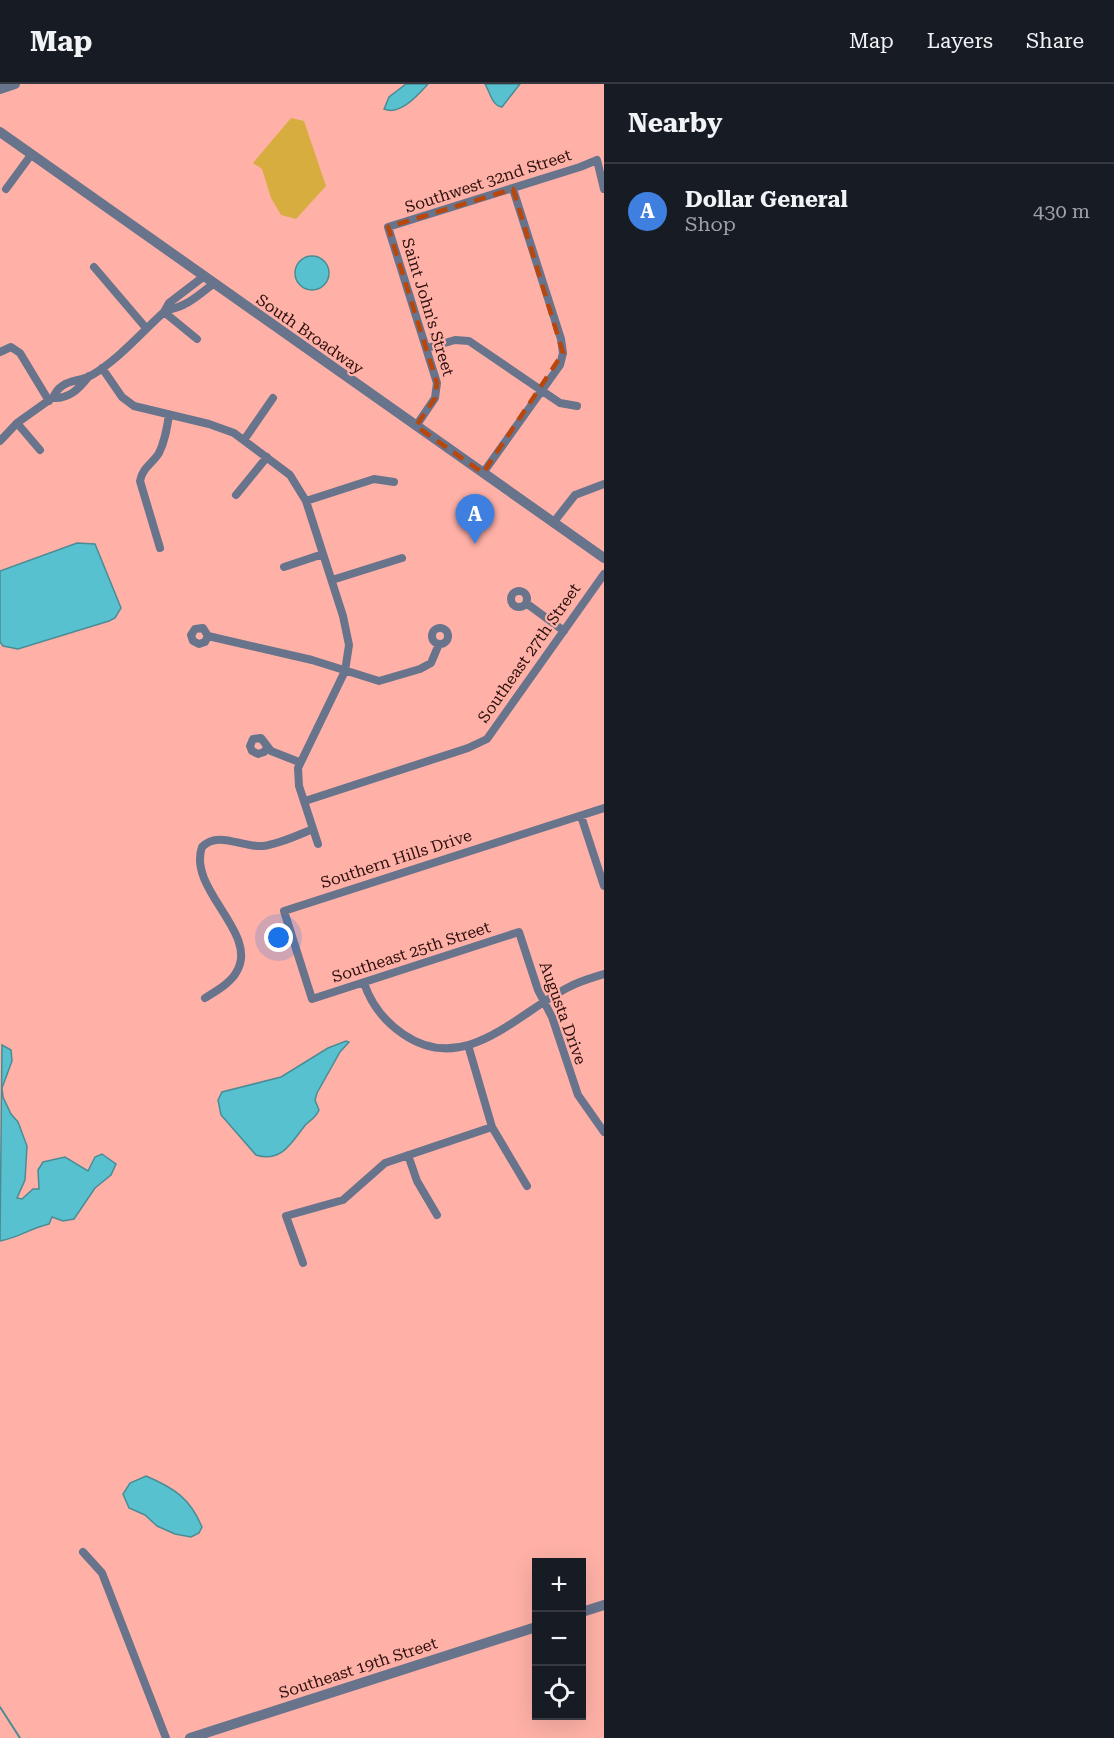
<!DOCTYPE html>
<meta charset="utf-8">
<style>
:root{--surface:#171b24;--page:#20242c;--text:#f1f3f6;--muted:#9ea1a6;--line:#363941;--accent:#93b6bc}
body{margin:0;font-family:"Roboto Serif",serif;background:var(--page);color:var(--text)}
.controls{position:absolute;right:18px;bottom:18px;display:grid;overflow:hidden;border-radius:0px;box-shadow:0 6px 24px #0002}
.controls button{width:54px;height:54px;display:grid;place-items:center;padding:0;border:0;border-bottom:2px solid var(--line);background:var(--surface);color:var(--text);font:30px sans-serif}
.you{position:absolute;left:279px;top:854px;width:21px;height:21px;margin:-15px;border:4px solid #fff;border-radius:50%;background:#1a73e8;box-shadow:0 0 0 9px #1a73e833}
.badge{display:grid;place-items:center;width:39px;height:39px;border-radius:50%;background:var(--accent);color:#fff;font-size:20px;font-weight:700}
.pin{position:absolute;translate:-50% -50px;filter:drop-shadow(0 2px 3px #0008)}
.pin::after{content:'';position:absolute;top:32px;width:21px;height:18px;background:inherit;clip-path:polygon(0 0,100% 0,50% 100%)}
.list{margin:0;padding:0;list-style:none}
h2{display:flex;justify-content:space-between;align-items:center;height:78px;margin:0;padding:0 24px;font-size:26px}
h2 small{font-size:20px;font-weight:400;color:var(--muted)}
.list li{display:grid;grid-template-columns:39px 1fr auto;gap:18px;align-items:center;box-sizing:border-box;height:96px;padding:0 24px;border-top:2px solid var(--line)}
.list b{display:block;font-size:22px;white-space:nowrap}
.list p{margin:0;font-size:20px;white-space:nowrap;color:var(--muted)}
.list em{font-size:20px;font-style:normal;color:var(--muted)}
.icon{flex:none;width:33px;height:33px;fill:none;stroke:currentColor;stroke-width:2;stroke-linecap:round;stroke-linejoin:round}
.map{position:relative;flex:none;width:604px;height:1654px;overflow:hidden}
header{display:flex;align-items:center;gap:36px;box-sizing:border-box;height:84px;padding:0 30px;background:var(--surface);border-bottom:2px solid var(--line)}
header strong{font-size:28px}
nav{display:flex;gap:33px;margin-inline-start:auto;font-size:21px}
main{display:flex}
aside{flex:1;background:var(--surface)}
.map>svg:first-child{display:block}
</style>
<header>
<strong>Map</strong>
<nav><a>Map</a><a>Layers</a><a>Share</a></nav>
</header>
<main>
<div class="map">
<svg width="604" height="1654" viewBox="0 0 604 1654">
<rect width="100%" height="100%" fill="#ffb1a7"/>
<!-- green -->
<path fill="#d8ad3f" d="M291 34 304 37 326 102 296 135 281 131 271 114 262 85 253 79Z"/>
<!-- water -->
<path fill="#58c1cf" stroke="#4a8c95" stroke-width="1.5" d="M406 0H428C418 11 400 32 384 25L389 13Z
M485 0H520L502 23C492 22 490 8 485 0Z
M295 189a17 17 0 1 1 34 0a17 17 0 1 1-34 0Z
M77 459 95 460 121 524 115 534 109 537 18 565 3 562 0 558V487Z
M346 957 349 958 340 968 317 1009 315 1016 319 1026C315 1036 308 1036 303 1044 291 1060 280 1079 256 1071L221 1031 218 1016 222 1008 281 993 328 964Z
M2 961 11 966 12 977 2 1004 3 1013 11 1030 18 1038 27 1062 25 1096 17 1114 22 1115 33 1105H39L38 1086 43 1078 65 1073 88 1087 95 1073 102 1070 116 1080 111 1091 95 1104 74 1135 63 1137 52 1133 49 1140C28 1145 21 1153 0 1157Z
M146 1392C174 1404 190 1414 202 1443L199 1449 191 1453 175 1450 157 1442 145 1431 129 1424 123 1410 130 1399Z"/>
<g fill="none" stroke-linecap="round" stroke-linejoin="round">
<!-- stream -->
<path stroke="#4a8c95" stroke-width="2" d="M0 1623 20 1654"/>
<!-- minor -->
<path stroke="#68738c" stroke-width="8" d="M6 105 31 71
M94 183 146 244
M166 226C185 224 199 211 213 200
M164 228 197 255
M427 264 455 256 469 257 560 319 577 322
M0 268 11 263 20 269 49 317
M102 284 122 313 134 322 209 340 234 349 290 391 306 417 343 532 349 561 345 587 298 684 299 702 318 760
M89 292C79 305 69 315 53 314 60 295 77 299 92 291 119 275 141 249 164 228L169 219 203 193
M17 339 40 366
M416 342 435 314 437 299 388 143 580 83 597 76 604 105
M244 356 273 314
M0 357 17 339 52 314
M483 389 560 281 563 269 561 255 513 105
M236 411 267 373
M306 417 374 395 394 398
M553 439 575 411 604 400
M160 464 140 397C142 384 153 379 159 369 165 357 167 344 169 331
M284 483 323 470
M332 496 402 474
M511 515a8 8 0 1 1 16 0a8 8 0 1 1-16 0Z
M526 519 564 547
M432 552a8 8 0 1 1 16 0a8 8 0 1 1-16 0Z
M208 552 205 558 199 560 193 557 191 551 195 545 203 544 208 552 312 576 379 597 420 585 431 579 439 560
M267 664 264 668 258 670 252 667 250 662 253 655 261 654 271 667 299 678
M305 717 468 664 487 655 604 490
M604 724 284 827 312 915 519 848 538 906 552 933 578 1011 604 1048
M581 732 604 802
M364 899C371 920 384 937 403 950 465 993 517 929 569 903 580 897 592 894 604 890
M205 914C216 907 231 899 237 887 259 849 187 805 202 763 218 746 243 764 263 762 280 760 298 751 313 745
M468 961 492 1043 527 1102
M408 1071 417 1097 437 1131
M303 1179 286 1132 343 1116 385 1079 492 1043
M83 1468 102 1489 166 1654"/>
<!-- tertiary -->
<path stroke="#68738c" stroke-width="10" d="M0 5 15 0
M0 48 604 474
M582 1528 604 1521
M190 1654 536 1543"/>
</g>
<!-- marked area -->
<path fill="none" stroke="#b9470c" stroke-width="4.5" stroke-dasharray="12 8" stroke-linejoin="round" d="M513 105 563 269 483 389 416 342 435 314 437 299 388 143Z"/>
<g text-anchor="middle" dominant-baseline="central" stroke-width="4.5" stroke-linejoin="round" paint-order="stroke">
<!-- street labels -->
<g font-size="16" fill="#2b100d" stroke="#ffb1a7">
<text transform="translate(488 97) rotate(-18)">Southwest 32nd Street</text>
<text transform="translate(428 223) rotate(73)">Saint John's Street</text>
<text transform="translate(310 250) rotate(35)">South Broadway</text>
<text transform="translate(529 569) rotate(-55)">Southeast 27th Street</text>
<text transform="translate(396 775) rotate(-18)">Southern Hills Drive</text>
<text transform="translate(411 868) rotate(-18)">Southeast 25th Street</text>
<text transform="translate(563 929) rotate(70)">Augusta Drive</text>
<text transform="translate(358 1584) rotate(-18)">Southeast 19th Street</text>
</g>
</g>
</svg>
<div class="controls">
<button>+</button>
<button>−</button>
<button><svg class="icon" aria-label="locate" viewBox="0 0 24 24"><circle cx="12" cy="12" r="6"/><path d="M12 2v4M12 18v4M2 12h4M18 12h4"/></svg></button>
</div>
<div class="you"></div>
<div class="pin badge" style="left:475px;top:460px;background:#3f7fe0">A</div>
</div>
<aside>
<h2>Nearby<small></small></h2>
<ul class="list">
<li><span class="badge" style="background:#3f7fe0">A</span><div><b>Dollar General</b><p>Shop</p></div><em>430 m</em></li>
</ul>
</aside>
</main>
